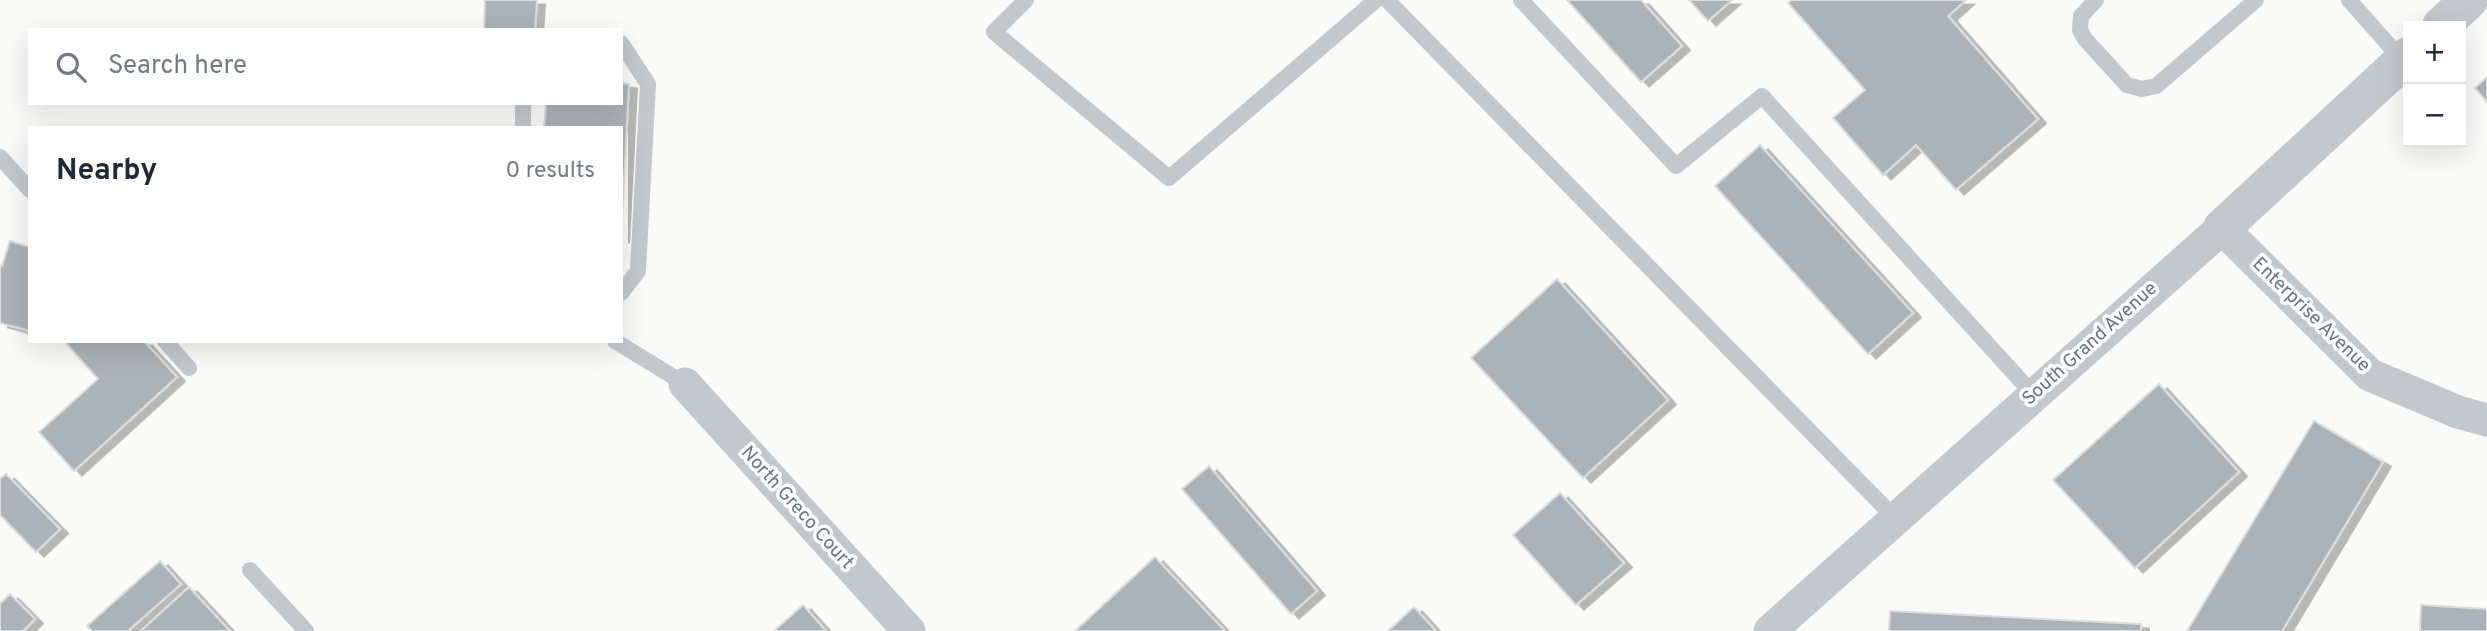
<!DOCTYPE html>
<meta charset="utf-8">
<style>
:root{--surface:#fff;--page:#f2f2f3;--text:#1f2937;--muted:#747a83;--line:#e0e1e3}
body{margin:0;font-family:Overpass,sans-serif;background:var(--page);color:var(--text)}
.controls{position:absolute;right:21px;top:21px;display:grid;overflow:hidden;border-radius:0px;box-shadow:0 7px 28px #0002}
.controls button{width:63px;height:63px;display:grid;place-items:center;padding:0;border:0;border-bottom:2px solid var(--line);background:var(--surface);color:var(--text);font:35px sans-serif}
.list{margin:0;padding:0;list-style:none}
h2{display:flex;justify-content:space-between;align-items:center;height:91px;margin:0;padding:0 28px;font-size:30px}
h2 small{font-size:23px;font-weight:400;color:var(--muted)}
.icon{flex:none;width:38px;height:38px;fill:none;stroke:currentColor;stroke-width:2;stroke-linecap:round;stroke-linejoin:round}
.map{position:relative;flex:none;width:2487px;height:631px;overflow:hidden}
.search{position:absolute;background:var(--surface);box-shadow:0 7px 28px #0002;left:28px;top:28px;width:595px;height:77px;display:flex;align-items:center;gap:18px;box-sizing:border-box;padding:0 24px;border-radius:0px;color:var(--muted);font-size:26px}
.panel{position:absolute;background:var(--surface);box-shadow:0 7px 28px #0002;left:28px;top:126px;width:595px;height:217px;border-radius:0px}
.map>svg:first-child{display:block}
</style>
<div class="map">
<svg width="2487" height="631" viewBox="0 0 2487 631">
<defs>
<filter id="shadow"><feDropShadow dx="8" dy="4.5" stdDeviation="0" flood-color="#0004"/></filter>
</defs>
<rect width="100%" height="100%" fill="#fafaf8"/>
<!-- building -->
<path fill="#aab3b9" stroke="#dcdcda" stroke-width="2" filter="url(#shadow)" d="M485 0H537L535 30H484Z
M1567 0H1641L1682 46 1641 82Z
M1689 0H1732L1708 21Z
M1791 0H1966L1948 16 2038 119 1956 190 1916 145 1883 175 1833 118 1865 90 1788 3Z
M2487 77V102L2475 88Z
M621 83 629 84 621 239V128H544L546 103H621Z
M1760 145 1913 313 1868 354 1715 186Z
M10 241 30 247V331L0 323V265L2 266Z
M1557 279 1668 400 1583 478 1471 358Z
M64 341H144L177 377 74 471 39 432 98 379Z
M2159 384 2239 472 2135 568 2053 480Z
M2314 421 2383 462 2282 631H2187Z
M1209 466 1317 591 1291 614 1182 489Z
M6 474 60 529 36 552 0 515V479Z
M1560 493 1624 563 1576 605 1513 535Z
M1155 557 1225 631H1075Z
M160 561 181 584 128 631H92L87 626Z
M189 587 230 631H141Z
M10 594 35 619 23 631H0V604Z
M803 605 826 631H774Z
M2421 605 2487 609V631H2420Z
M1414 607 1436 631H1388Z
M1890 611 2141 624V631H1889Z"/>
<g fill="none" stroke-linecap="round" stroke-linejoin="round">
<!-- service -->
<path stroke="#c3c8cc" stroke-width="16" d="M1026 0 994 32 1169 178 1376 0
M1387 0 1895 518
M1521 0 1676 166 1762 96 2033 394
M2096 0 2081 16 2080 30 2085 39 2127 85 2142 89 2156 86 2162 81 2256 0
M2349 0 2403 61
M621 43 648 84 638 271 621 293
M523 128V103
M0 157 30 190
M165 341 189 368
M615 341 685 384
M250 570 306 631"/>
<!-- minor -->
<path stroke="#c3c8cc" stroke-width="33" d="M685 384 909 631
M1770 631 2222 228 2370 375 2458 412 2487 420"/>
<!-- tertiary -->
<path stroke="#c3c8cc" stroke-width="38" d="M2441 26 2469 0
M2222 228 2408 56"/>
</g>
<g text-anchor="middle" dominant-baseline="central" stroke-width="7" stroke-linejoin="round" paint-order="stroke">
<!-- street labels -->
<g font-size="19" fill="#657683" stroke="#fff">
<text transform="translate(2311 315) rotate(44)">Enterprise Avenue</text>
<text transform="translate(2090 344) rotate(-42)">South Grand Avenue</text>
<text transform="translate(797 508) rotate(48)">North Greco Court</text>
</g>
</g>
</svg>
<div class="controls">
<button>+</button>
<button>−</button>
</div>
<div class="search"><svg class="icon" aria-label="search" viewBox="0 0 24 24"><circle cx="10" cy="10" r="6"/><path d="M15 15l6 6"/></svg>Search here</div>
<section class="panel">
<h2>Nearby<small>0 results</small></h2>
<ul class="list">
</ul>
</section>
</div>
